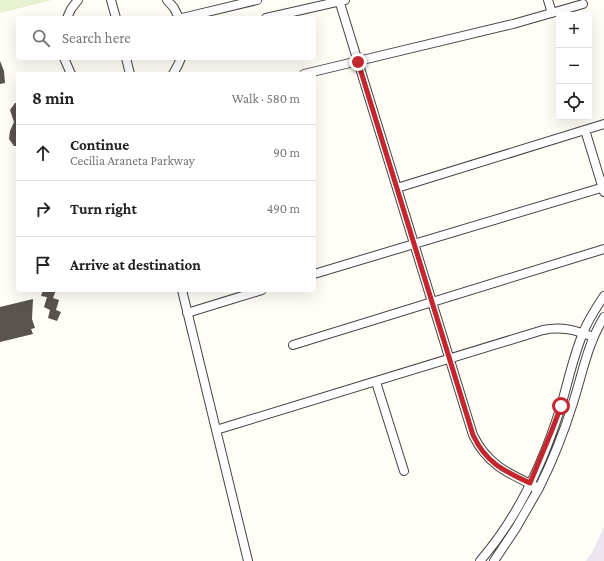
<!DOCTYPE html>
<meta charset="utf-8">
<style>
:root{--surface:#fff;--page:#f6f6f6;--text:#222;--muted:#767676;--line:#e0e0e0}
body{margin:0;font-family:"Crimson Pro",serif;background:var(--page);color:var(--text)}
.controls{position:absolute;right:12px;top:12px;display:grid;overflow:hidden;border-radius:4px;box-shadow:0 4px 16px #0002}
.controls button{width:36px;height:36px;display:grid;place-items:center;padding:0;border:0;border-bottom:1px solid var(--line);background:var(--surface);color:var(--text);font:20px sans-serif}
.stop{position:absolute;width:12px;height:12px;margin:-9px;border:3px solid #c4262e;border-radius:50%;background:#fff}
.stop.end{background:#c4262e;border-color:#fff;box-shadow:0 1px 4px #0008}
.list{margin:0;padding:0;list-style:none}
h2{display:flex;justify-content:space-between;align-items:center;height:52px;margin:0;padding:0 16px;font-size:17px}
h2 small{font-size:13px;font-weight:400;color:var(--muted)}
.list li{display:grid;grid-template-columns:26px 1fr auto;gap:12px;align-items:center;box-sizing:border-box;height:56px;padding:0 16px;border-top:1px solid var(--line)}
.list b{display:block;font-size:15px;white-space:nowrap}
.list p{margin:0;font-size:13px;white-space:nowrap;color:var(--muted)}
.list em{font-size:13px;font-style:normal;color:var(--muted)}
.icon{flex:none;width:22px;height:22px;fill:none;stroke:currentColor;stroke-width:2;stroke-linecap:round;stroke-linejoin:round}
.map{position:relative;flex:none;width:604px;height:561px;overflow:hidden}
.search{position:absolute;background:var(--surface);box-shadow:0 4px 16px #0002;left:16px;top:16px;width:300px;height:44px;display:flex;align-items:center;gap:10px;box-sizing:border-box;padding:0 14px;border-radius:4px;color:var(--muted);font-size:15px}
.panel{position:absolute;background:var(--surface);box-shadow:0 4px 16px #0002;left:16px;top:72px;width:300px;height:220px;border-radius:4px}
.map>svg:first-child{display:block}
</style>
<div class="map">
<svg width="604" height="561" viewBox="0 0 604 561">
<rect width="100%" height="100%" fill="#fffdf5"/>
<!-- industrial -->
<path fill="#eee6ef" d="M604 527V561H586L592 552Z"/>
<!-- pitch -->
<path fill="#e6f2cf" d="M0 0H52L0 13Z"/>
<!-- building -->
<path fill="#5a524d" d="M0 61 4 71 5 83 0 84Z
M15 103H18V146H14L9 139 10 131 14 122 10 110Z
M43 290H56L53 298 59 300 56 310 61 312 57 321 48 318 50 310 44 307 47 297 41 296Z
M33 299 32 319 35 328 31 329 33 334 0 342V307Z"/>
<g fill="none" stroke-linecap="round" stroke-linejoin="round">
<defs>
<path id="minor" d="M111 0 116 18
M167 0 174 8 179 18
M339 0 473 435C488 466 510 474 539 488L516 528 494 561
M548 0 552 13
M67 18 71 9 78 0
M182 18 257 0
M266 18 345 0
M64 58 71 74
M126 58 130 74
M173 74 178 65 181 58
M304 74 513 24 583 4
M585 130 604 192
M397 188 604 124
M314 274 604 187
M182 290 248 561
M187 313 262 290
M293 345 604 249
M376 382 404 471
M216 430 543 330C561 326 576 330 593 337
M536 490 539 488C553 460 564 432 573 403 583 372 587 345 604 317
M480 561C518 517 544 461 561 406 568 382 573 357 583 333 588 320 596 308 604 296"/>
</defs>
<!-- minor casing -->
<use href="#minor" stroke="#444" stroke-width="10"/>
<!-- minor -->
<use href="#minor" stroke="#fff" stroke-width="8"/>
</g>
<g fill="none" stroke-linecap="round" stroke-linejoin="round">
<!-- route -->
<path stroke="#c4262e" stroke-width="5" d="M358 62 473 435C486 463 504 471 530 483L552 430 561 406"/>
</g>
</svg>
<div class="controls">
<button>+</button>
<button>−</button>
<button><svg class="icon" aria-label="locate" viewBox="0 0 24 24"><circle cx="12" cy="12" r="6"/><path d="M12 2v4M12 18v4M2 12h4M18 12h4"/></svg></button>
</div>
<div class="stop" style="left:561px;top:406px"></div>
<div class="stop end" style="left:358px;top:62px"></div>
<div class="search"><svg class="icon" aria-label="search" viewBox="0 0 24 24"><circle cx="10" cy="10" r="6"/><path d="M15 15l6 6"/></svg>Search here</div>
<section class="panel">
<h2>8 min<small>Walk · 580 m</small></h2>
<ul class="list">
<li><svg class="icon" aria-label="ahead" viewBox="0 0 24 24"><path d="M12 20V5M6 11l6-6 6 6"/></svg><div><b>Continue</b><p>Cecilia Araneta Parkway</p></div><em>90 m</em></li>
<li><svg class="icon" aria-label="right" viewBox="0 0 24 24"><path d="M7 20v-9h11M14 6l5 5-5 5"/></svg><div><b>Turn right</b></div><em>490 m</em></li>
<li><svg class="icon" aria-label="arrive" viewBox="0 0 24 24"><path d="M6 21V4h12l-3 4 3 4H6"/></svg><div><b>Arrive at destination</b></div></li>
</ul>
</section>
</div>
